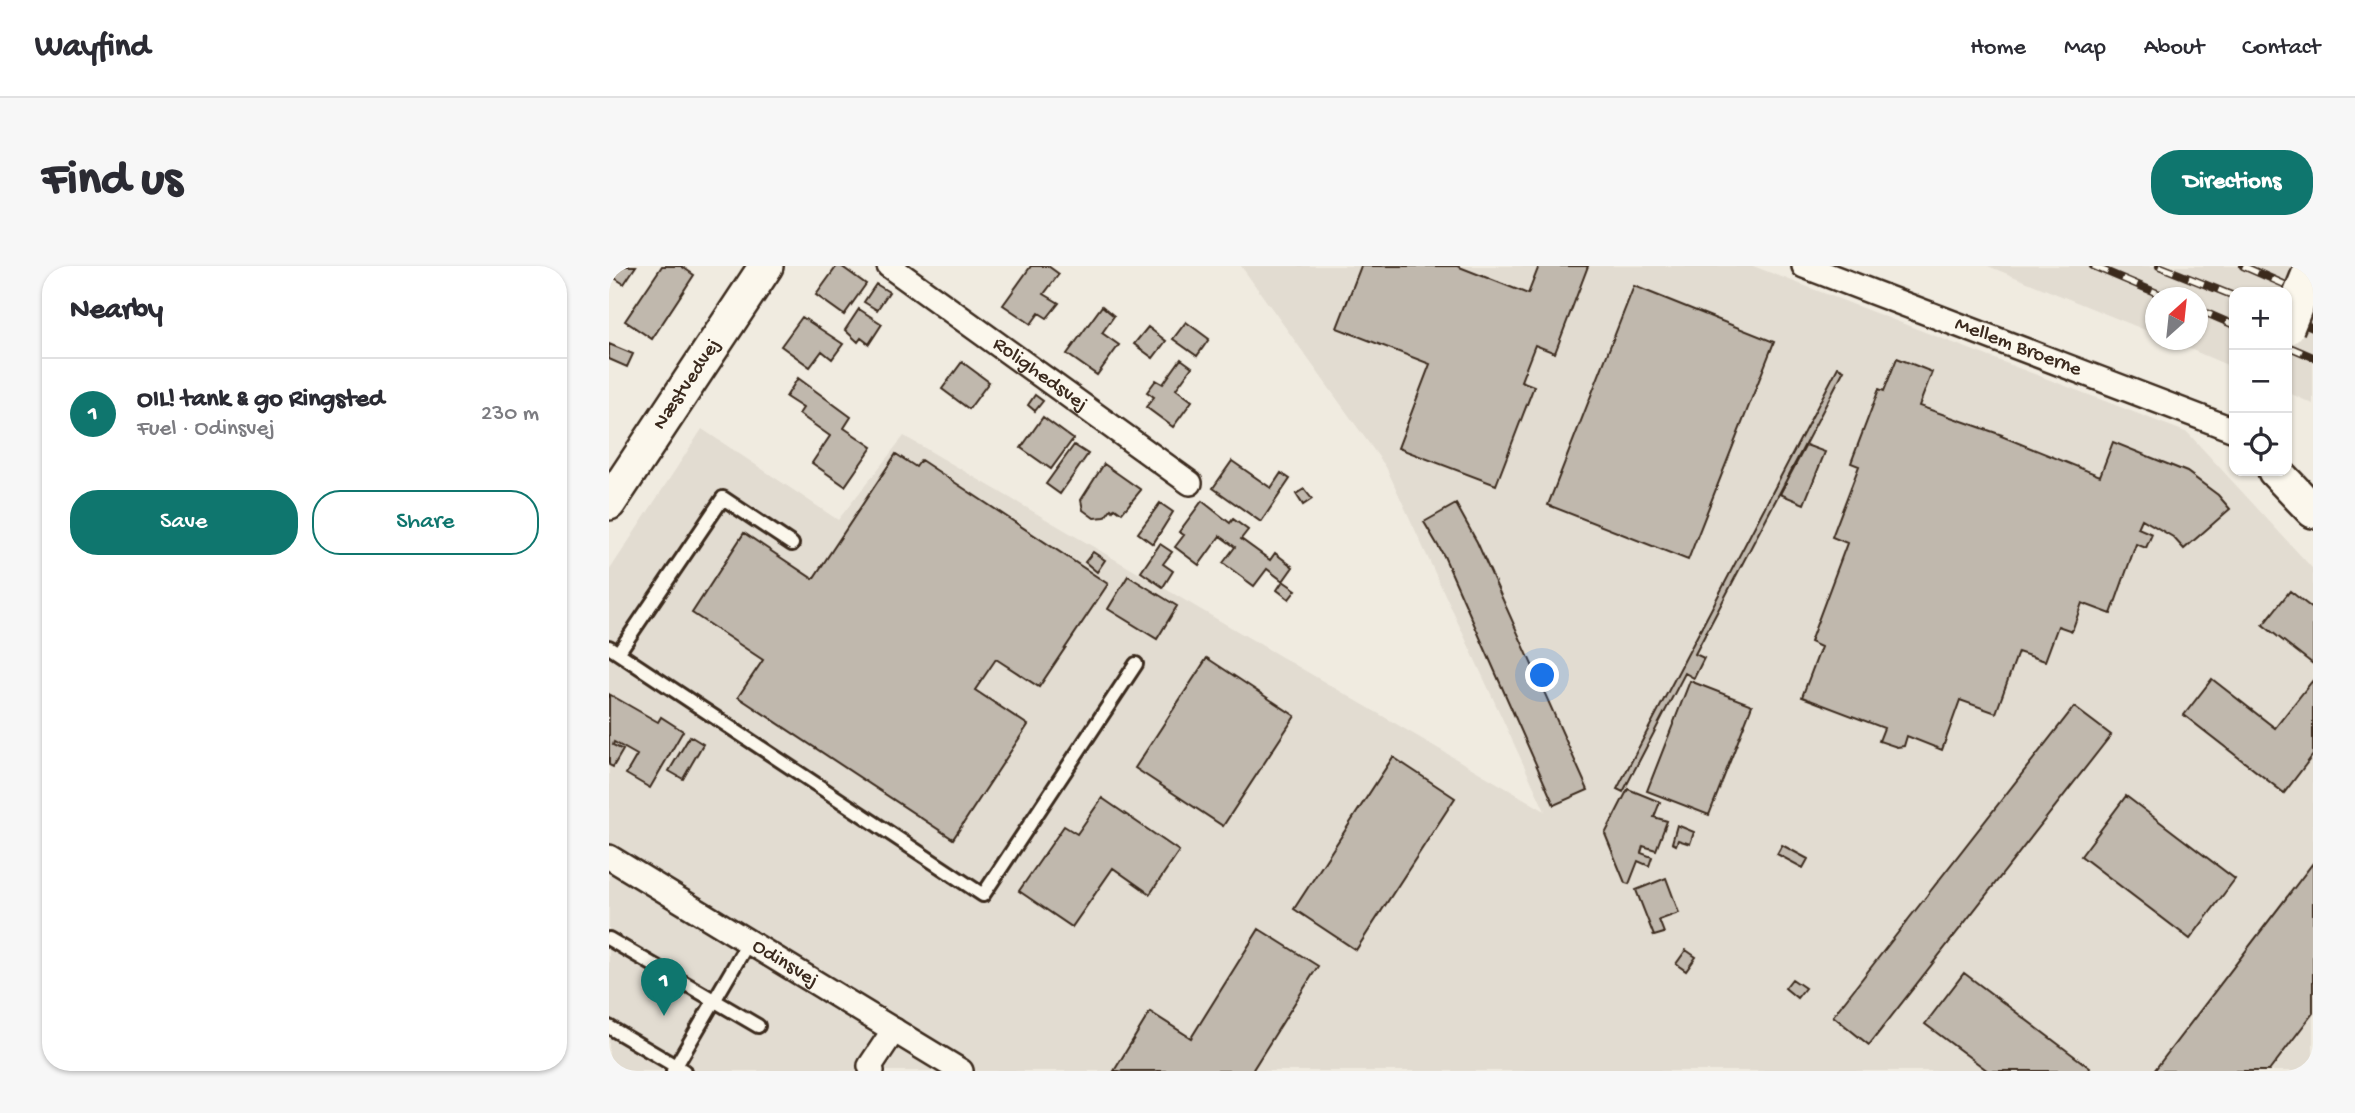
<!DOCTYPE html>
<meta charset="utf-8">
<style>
:root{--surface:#fff;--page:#f7f7f7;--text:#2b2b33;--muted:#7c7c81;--line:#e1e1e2;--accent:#0f766e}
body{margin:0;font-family:"Gochi Hand",sans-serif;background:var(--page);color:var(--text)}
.controls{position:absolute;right:21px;top:21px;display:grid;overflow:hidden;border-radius:14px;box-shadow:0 2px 5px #0004}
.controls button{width:63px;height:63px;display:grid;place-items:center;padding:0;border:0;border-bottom:2px solid var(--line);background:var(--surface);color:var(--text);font:35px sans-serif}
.compass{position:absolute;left:1536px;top:21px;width:63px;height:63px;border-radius:50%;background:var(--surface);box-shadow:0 2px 5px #0004;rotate:27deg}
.you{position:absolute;left:934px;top:410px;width:24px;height:24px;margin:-18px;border:5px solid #fff;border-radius:50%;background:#1a73e8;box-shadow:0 0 0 10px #1a73e833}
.badge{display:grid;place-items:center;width:46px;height:46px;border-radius:50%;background:var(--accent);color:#fff;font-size:23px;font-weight:700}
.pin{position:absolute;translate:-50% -58px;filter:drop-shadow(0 2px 4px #0008)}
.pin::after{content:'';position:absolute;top:37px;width:24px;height:21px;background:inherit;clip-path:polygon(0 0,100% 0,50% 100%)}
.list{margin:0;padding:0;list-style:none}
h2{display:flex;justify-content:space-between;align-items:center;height:91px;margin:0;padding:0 28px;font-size:30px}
h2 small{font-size:23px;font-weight:400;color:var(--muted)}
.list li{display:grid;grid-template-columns:46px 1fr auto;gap:21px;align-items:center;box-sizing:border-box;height:112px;padding:0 28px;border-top:2px solid var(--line)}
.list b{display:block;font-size:26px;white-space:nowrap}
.list p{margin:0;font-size:23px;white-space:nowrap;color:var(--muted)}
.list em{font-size:23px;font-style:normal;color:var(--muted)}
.actions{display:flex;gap:14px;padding:21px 28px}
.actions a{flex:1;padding:16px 0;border:2px solid var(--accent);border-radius:28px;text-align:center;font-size:24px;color:var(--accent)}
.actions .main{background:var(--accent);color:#fff}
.icon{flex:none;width:38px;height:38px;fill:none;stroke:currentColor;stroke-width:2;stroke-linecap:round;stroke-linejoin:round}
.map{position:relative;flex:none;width:1704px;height:805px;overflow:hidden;border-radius:28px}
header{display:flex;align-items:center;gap:42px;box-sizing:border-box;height:98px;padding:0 35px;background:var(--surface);border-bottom:2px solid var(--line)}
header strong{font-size:33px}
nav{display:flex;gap:38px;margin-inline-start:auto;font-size:24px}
.intro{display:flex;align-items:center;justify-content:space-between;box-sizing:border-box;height:168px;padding:0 42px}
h1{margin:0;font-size:49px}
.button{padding:18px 32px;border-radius:28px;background:var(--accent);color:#fff;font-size:24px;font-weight:700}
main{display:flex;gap:42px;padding:0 42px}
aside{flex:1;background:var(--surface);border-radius:28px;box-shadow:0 2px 5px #0004}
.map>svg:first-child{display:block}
</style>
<header>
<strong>Wayfind</strong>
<nav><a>Home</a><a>Map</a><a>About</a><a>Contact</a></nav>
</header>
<div class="intro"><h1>Find us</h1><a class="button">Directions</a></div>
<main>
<aside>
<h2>Nearby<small></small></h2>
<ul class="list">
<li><span class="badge">1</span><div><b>OIL! tank &amp; go Ringsted</b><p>Fuel · Odinsvej</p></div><em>230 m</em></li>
</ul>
<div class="actions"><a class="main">Save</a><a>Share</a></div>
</aside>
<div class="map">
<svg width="1704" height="805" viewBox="0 0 1704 805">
<rect width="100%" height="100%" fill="#f0ebe0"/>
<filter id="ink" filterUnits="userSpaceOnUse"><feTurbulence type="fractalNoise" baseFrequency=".0143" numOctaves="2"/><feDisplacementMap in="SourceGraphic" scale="14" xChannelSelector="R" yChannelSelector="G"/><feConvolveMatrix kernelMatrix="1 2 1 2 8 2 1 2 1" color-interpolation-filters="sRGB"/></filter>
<g filter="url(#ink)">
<!-- built -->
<path fill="#e2dcd1" d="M632 0H1144L1579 167 1704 303V805H0V305L93 163 229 254 295 170 936 545 777 201Z
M1379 0H1704V138L1678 126V26H1625V102L1560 74H1588V32H1546V68Z"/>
<!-- building -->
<path fill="#c0b8ad" stroke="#3b2a1e" stroke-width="2" d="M0 0H27L15 18 4 11 0 16Z
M53 0H72L85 9 43 73 16 55Z
M228 0H232L257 18 235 49 207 29Z
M422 0H439L450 8 435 28 450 37 438 52 430 47 422 58 394 39Z
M752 0H848L919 28 930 0H979L946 87 926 79 912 115 925 120 887 219 789 182 821 98 728 62Z
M267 18 280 26 268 44 255 36Z
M1025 20 1165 76 1079 294 939 239Z
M493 40 505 50 493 67 510 79 488 109 458 88Z
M250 43 273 58 260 78 252 72 249 76 236 64Z
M193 51 234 78 223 93 213 85 201 101 172 80Z
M577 56 600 73 588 90 564 73Z
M539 61 557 75 544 92 525 78Z
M0 78 24 88 18 101 0 93Z
M1288 92 1323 106 1310 140 1393 169 1392 170 1491 210 1504 176 1578 206 1609 229 1621 243 1575 283 1564 271 1533 253 1529 262 1543 268 1537 282 1527 278 1502 348 1473 337 1463 365 1449 360 1436 395 1409 386 1387 447 1351 434 1333 484 1298 470 1295 480 1288 481 1270 475 1275 462 1193 431 1212 381 1201 376 1238 277 1223 271 1250 200 1242 197 1270 123 1275 125Z
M572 93 583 101 567 123 583 135 564 161 537 141 545 131 538 126 547 114 554 118Z
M353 96 380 116 360 143 333 123Z
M1229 101 1235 104 1086 388 1095 392 1085 412 1076 407 1014 526 1008 523Z
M189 112 242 151 235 162 263 181 236 220 203 197 221 170 190 148 194 142 177 131Z
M426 129 434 135 426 145 419 139Z
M434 151 464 173 442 203 412 182Z
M465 179 479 188 451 228 437 218Z
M1197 179 1216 186 1195 238 1171 228Z
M287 188 307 201 312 194 499 318 430 421 387 393 366 424 419 459 344 573 129 431 154 394 83 347 135 267 204 313Z
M623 195 662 222 672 207 681 213 652 256 604 222Z
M495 198 532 224 513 247 506 242 504 245 502 243 496 251 485 252 474 244 472 234Z
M695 223 703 233 694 239 687 228Z
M593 235 621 257 624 253 639 264 632 273 661 294 666 287 684 301 674 315 658 303 645 320 614 297 626 281 611 270 590 299 566 281 575 269 570 266Z
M551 237 564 246 544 278 529 267Z
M847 238 868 276 979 524 945 539 835 290 815 256Z
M551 278 563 286 554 298 564 305 554 321 532 306Z
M484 286 496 294 488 306 476 296Z
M519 310 568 340 548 373 499 343Z
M674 315 687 324 680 333 668 324Z
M1681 325 1704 343V398L1654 359Z
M598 392 686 450 614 560 526 502Z
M1603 413 1666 462 1704 414V489L1675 527 1575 449Z
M1081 415 1143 439 1100 549 1038 525Z
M0 428 49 456 52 451 74 465 41 522 17 508 28 489 5 476 4 479 14 484 4 501 0 499Z
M1465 441 1502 469 1260 779 1224 750Z
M81 470 94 478 74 513 60 505Z
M784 491 846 532 747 684 685 643Z
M1019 523 1051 536 1045 551 1058 555 1047 584 1034 580 1032 587 1043 591 1040 600 1029 595 1020 618 1016 617 996 568Z
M1517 530 1626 613 1581 673 1472 590Z
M493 532 570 585 541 628 504 602 463 661 410 625 455 560 468 568Z
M1068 559 1085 566 1081 578 1069 574 1067 579 1063 577Z
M1173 579 1199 593 1194 602 1168 588Z
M1704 597V747L1660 805H1545Z
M1057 612 1070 647 1050 654 1055 667 1045 670 1027 624Z
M650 663 709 700 643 805H505L541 746 582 772Z
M1077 684 1087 691 1077 705 1067 698Z
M1355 707 1481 802 1478 805H1379L1316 758Z
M1183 713 1196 722 1188 732 1176 722Z"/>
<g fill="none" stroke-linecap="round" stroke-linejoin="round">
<defs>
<path id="lane" d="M0 381 374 629 527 398
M9 387 114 232 183 278
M0 673 149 760
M0 761 75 805
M64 805 140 675"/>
<g id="street">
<path id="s1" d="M280 0 581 217"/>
<path id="s2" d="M1195 0 1625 164"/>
<path id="s3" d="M0 591 352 805"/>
<path d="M263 805 261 800 285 764"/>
</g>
<g id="secondary">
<path d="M1666 205 1704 245"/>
<path id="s4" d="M0 237 157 0"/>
</g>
</defs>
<!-- lane casing -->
<use href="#lane" stroke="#3b2a1e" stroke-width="18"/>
<!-- street casing -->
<use href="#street" stroke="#3b2a1e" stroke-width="28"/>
<!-- secondary casing -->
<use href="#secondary" stroke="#3b2a1e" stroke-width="38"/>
<!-- lane -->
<use href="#lane" stroke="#fbf7ec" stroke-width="12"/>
<!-- street -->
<use href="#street" stroke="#fbf7ec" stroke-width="23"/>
<!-- secondary -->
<use href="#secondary" stroke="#fbf7ec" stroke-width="33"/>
<defs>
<path id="rail" d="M1484 0 1560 32
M1550 0 1625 30
M1634 0 1704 31
M1695 0 1704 4
M1588 43 1625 59
M1678 51 1704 62
M1678 80 1704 91"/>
</defs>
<!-- rail casing -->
<use href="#rail" stroke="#3b2a1e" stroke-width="8"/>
<!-- rail -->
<use href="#rail" stroke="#fbf7ec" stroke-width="5" stroke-dasharray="16" stroke-linecap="butt"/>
<defs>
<path id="secondary-bridge" d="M1678 62 1703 0"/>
</defs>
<!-- secondary-bridge casing -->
<use href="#secondary-bridge" stroke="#3b2a1e" stroke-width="38" stroke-linecap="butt"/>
<!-- secondary-bridge -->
<use href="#secondary-bridge" stroke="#fbf7ec" stroke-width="33"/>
</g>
</g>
<g text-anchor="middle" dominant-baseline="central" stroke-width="5" stroke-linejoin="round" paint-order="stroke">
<!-- street labels -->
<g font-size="21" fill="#3b2a1e" stroke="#fbf7ec">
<text stroke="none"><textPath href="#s2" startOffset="229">Mellem Broerne</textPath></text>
<text stroke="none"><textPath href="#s1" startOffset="186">Rolighedsvej</textPath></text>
<text stroke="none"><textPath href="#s4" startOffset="142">Næstvedvej</textPath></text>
<text stroke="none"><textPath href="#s3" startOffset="206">Odinsvej</textPath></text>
</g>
</g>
</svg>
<div class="controls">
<button>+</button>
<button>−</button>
<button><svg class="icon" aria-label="locate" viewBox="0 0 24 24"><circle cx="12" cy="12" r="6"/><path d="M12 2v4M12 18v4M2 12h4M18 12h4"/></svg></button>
</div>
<svg class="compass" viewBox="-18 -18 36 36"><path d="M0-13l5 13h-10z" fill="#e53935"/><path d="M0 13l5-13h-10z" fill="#7c7c81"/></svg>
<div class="you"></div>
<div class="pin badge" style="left:55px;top:750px">1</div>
</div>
</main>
